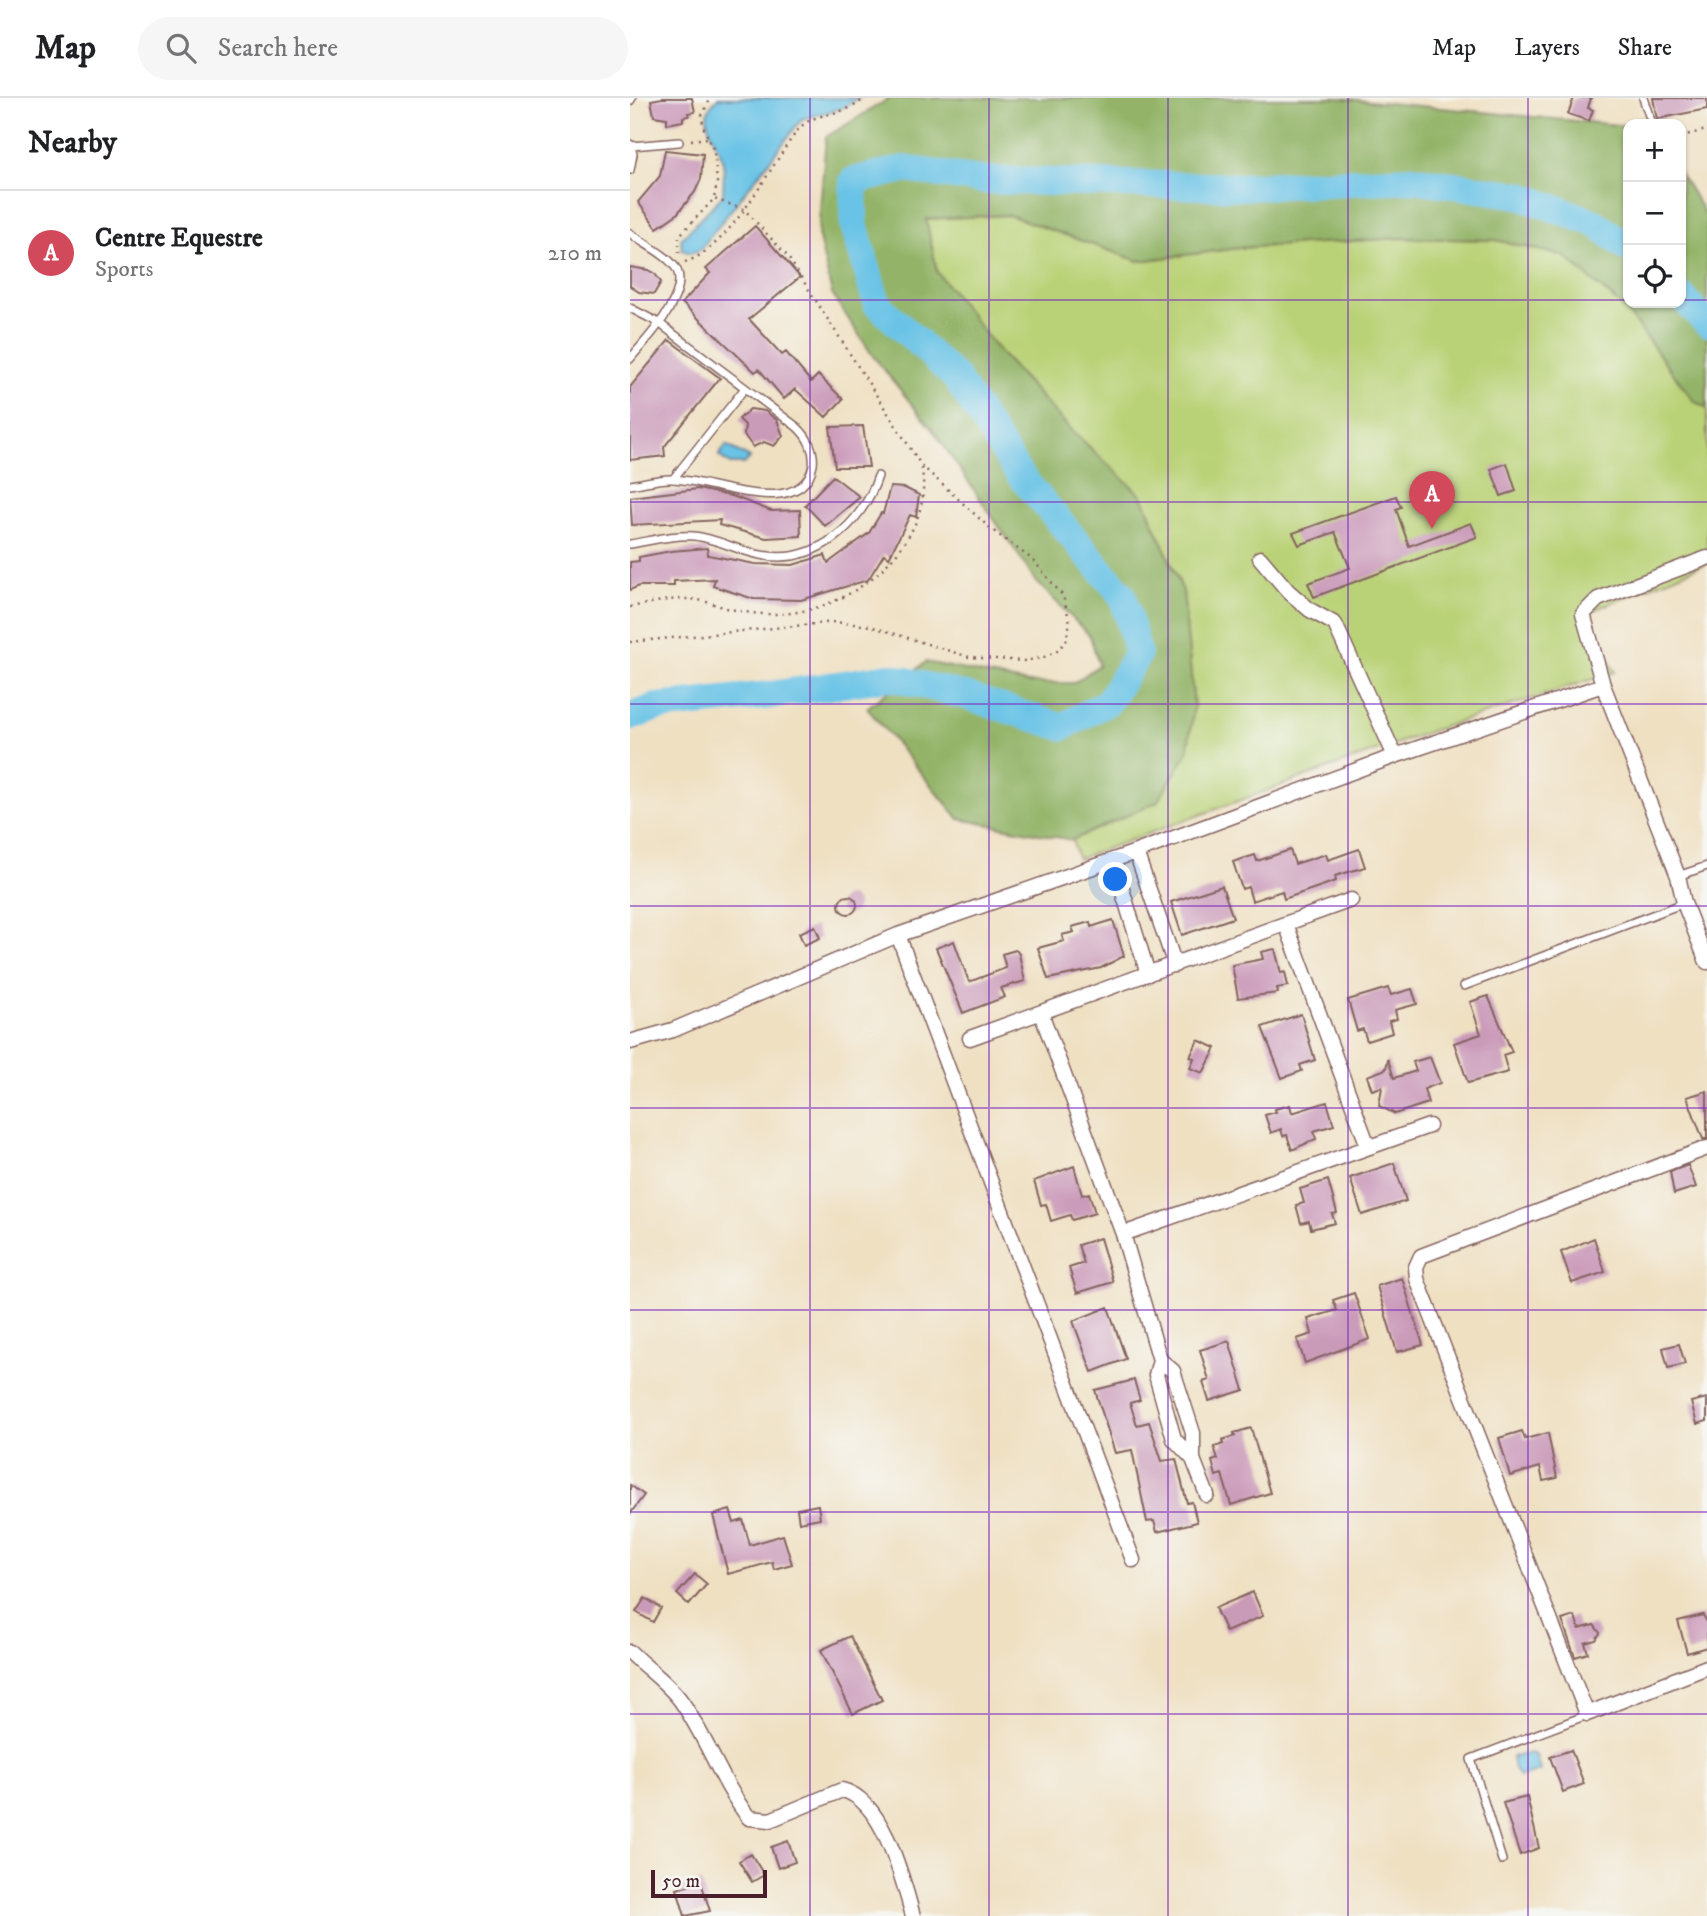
<!DOCTYPE html>
<meta charset="utf-8">
<style>
:root{--surface:#fff;--page:#f6f6f6;--text:#202124;--muted:#757577;--line:#e0e0e0;--accent:#d1495b}
body{margin:0;font-family:"IM FELL DW Pica",serif;background:var(--page);color:var(--text)}
.controls{position:absolute;right:21px;top:21px;display:grid;overflow:hidden;border-radius:14px;box-shadow:0 2px 5px #0004}
.controls button{width:63px;height:63px;display:grid;place-items:center;padding:0;border:0;border-bottom:2px solid var(--line);background:var(--surface);color:var(--text);font:35px sans-serif}
.scale{position:absolute;left:21px;bottom:18px;width:116px;box-sizing:border-box;padding-left:7px;border:4px solid #4a1f2b;border-top:0;font-size:19px;line-height:24px;white-space:nowrap;color:#4a1f2b;-webkit-text-stroke:5px #f6f6f2;paint-order:stroke}
.you{position:absolute;left:486px;top:782px;width:24px;height:24px;margin:-18px;border:5px solid #fff;border-radius:50%;background:#1a73e8;box-shadow:0 0 0 10px #1a73e833}
.badge{display:grid;place-items:center;width:46px;height:46px;border-radius:50%;background:var(--accent);color:#fff;font-size:23px;font-weight:700}
.pin{position:absolute;translate:-50% -58px;filter:drop-shadow(0 2px 4px #0008)}
.pin::after{content:'';position:absolute;top:37px;width:24px;height:21px;background:inherit;clip-path:polygon(0 0,100% 0,50% 100%)}
.list{margin:0;padding:0;list-style:none}
h2{display:flex;justify-content:space-between;align-items:center;height:91px;margin:0;padding:0 28px;font-size:30px}
h2 small{font-size:23px;font-weight:400;color:var(--muted)}
.list li{display:grid;grid-template-columns:46px 1fr auto;gap:21px;align-items:center;box-sizing:border-box;height:126px;padding:0 28px;border-top:2px solid var(--line)}
.list b{display:block;font-size:26px;white-space:nowrap}
.list p{margin:0;font-size:23px;white-space:nowrap;color:var(--muted)}
.list em{font-size:23px;font-style:normal;color:var(--muted)}
.icon{flex:none;width:38px;height:38px;fill:none;stroke:currentColor;stroke-width:2;stroke-linecap:round;stroke-linejoin:round}
.map{position:relative;flex:none;width:1077px;height:1818px;overflow:hidden}
header{display:flex;align-items:center;gap:42px;box-sizing:border-box;height:98px;padding:0 35px;background:var(--surface);border-bottom:2px solid var(--line)}
header strong{font-size:33px}
nav{display:flex;gap:38px;margin-inline-start:auto;font-size:24px}
.search{width:490px;height:63px;background:var(--page);display:flex;align-items:center;gap:18px;box-sizing:border-box;padding:0 24px;border-radius:38px;color:var(--muted);font-size:26px}
main{display:flex}
aside{flex:1;background:var(--surface)}
.map>svg:first-child{display:block}
</style>
<header>
<strong>Map</strong>
<div class="search"><svg class="icon" aria-label="search" viewBox="0 0 24 24"><circle cx="10" cy="10" r="6"/><path d="M15 15l6 6"/></svg>Search here</div>
<nav><a>Map</a><a>Layers</a><a>Share</a></nav>
</header>
<main>
<aside>
<h2>Nearby<small></small></h2>
<ul class="list">
<li><span class="badge">A</span><div><b>Centre Equestre</b><p>Sports</p></div><em>210 m</em></li>
</ul>
</aside>
<div class="map">
<svg width="1077" height="1818" viewBox="0 0 1077 1818">
<rect width="100%" height="100%" fill="#f6f6f2"/>
<filter id="ink" filterUnits="userSpaceOnUse"><feTurbulence type="fractalNoise" baseFrequency=".0143" numOctaves="2"/><feDisplacementMap in="SourceGraphic" scale="14" xChannelSelector="R" yChannelSelector="G"/><feConvolveMatrix kernelMatrix="1 2 1 2 8 2 1 2 1" color-interpolation-filters="sRGB"/></filter>
<filter id="wash" filterUnits="userSpaceOnUse"><feTurbulence type="fractalNoise" baseFrequency=".00686" numOctaves="4" result="noise"/><feDisplacementMap in="SourceGraphic" scale="28" xChannelSelector="R" yChannelSelector="G"/><feGaussianBlur stdDeviation="1.57" result="paint"/><feColorMatrix in="noise" values="0 0 0 0 0 0 0 0 0 0 0 0 0 0 0 0 0 1.4 0 .05"/><feComposite in="paint" operator="in"/></filter>
<g filter="url(#wash)">
<rect width="100%" height="100%" fill="#efe0c2"/>
<!-- green -->
<path fill="#bad277" stroke="#827851" stroke-width="2" d="M379 117 509 163 609 150 772 140 866 142 935 158 995 211 1064 303 1077 310V465L954 516 985 574 804 632 448 761 442 742 527 704 564 609 553 493 512 398 441 332 372 257 307 174 296 121Z"/>
<!-- forest -->
<path fill="#93b468" stroke="#6e6a4a" stroke-width="2" d="M260 0H707L998 28V205H1051V77L1077 119V310L1064 303 995 211 934 158 866 142 772 140 609 150 509 163 379 117 296 121 307 174 372 257 441 332 512 398 553 493 564 609 557 656 527 704 442 742 329 721 237 610 296 564 398 585H444L469 567 460 538 407 484 305 335 243 258 202 196 188 136 196 39Z"/>
<!-- water -->
<path fill="#69c3e6" stroke="#5a7188" stroke-width="2" d="M88 0H229L212 10 172 21 70 152 60 155 52 152 51 141 93 97C93 86 95 75 93 64 88 40 63 21 88 0Z
M96 347 120 360 114 366H100L89 358Z
M901 1655 906 1658 910 1673 889 1679 884 1671 882 1659Z"/>
<g fill="none" stroke-linecap="round" stroke-linejoin="round">
<!-- river -->
<path stroke="#69c3e6" stroke-width="28" d="M1051 198 1077 225
M0 619 27 609 140 597 260 579 336 598 432 629 478 604 508 556 493 498 389 376 326 280 247 206 224 127 223 83 274 71 352 82 610 89 783 81 888 97 965 125 998 150"/>
</g>
<g id="blocks">
<!-- building -->
<path fill="#ca9ab9" d="M32 0H62L65 14 58 15 59 18 53 19V23L37 26V20L24 18 21 2Z
M944 0H961L958 10 963 12 959 23 938 16Z
M1023 0H1077V11L1027 21Z
M35 52 73 56 71 81 65 94 47 116 27 130 8 104 30 78Z
M125 128 170 179 119 221 152 257 156 254 181 284 188 277 213 301 196 319 165 291 154 301 129 271 125 274 52 205 80 175 76 171Z
M0 169 18 172 25 176 31 184 24 196 9 194 0 188Z
M39 242 90 280 34 349 35 358 0 362V289Z
M120 311 135 313 147 322 153 338 144 348 134 344 123 349 114 337 115 327 109 321Z
M233 328 239 369H205L200 329Z
M877 365 886 393 871 398 861 371Z
M203 378 230 399 195 428 175 407Z
M260 389 275 390 289 397 286 419 280 417 259 460 254 456 238 482 171 502 124 501 83 488 85 481 44 483V488H9L0 492V464L9 463V459L41 453 77 450 78 457 125 466 163 467 195 457 198 465 239 435 251 415 253 416Z
M68 391 105 399 141 413 170 412 171 438 136 440 89 427 90 422 2 427 0 399Z
M766 398 771 409 766 411 779 448 841 425 847 439 684 499 678 485 720 470 705 434 669 447 663 435Z
M729 751 735 769 705 778 706 783 654 801 652 793 622 803 618 789 612 791 603 764 625 757 627 763 660 752 665 766 696 756 698 762Z
M592 788 603 820 552 837 541 804Z
M209 807a9 9 0 1 1 18 0a9 9 0 1 1-18 0Z
M483 822 494 858 471 870 418 881 408 850 434 843 432 837 444 834 442 829 460 824 461 829Z
M185 828 190 840 174 847 169 835Z
M324 843 339 884 376 870 372 856 386 852 389 856 395 883 371 890 375 899 333 915 306 850Z
M645 851 651 875 655 874 658 888 647 890 648 895 608 900 602 867 633 861 631 854Z
M758 890 761 897 782 891 787 906 765 912 767 921 759 923 762 935 737 943 733 931 727 933 718 902Z
M858 898 882 954 873 957 878 974 838 985 824 945 851 936 840 904Z
M671 916 685 962 670 967 672 973 652 980 632 929Z
M568 942 586 950 573 975 560 970 564 960 560 959Z
M800 959 810 985 794 991 798 1005 765 1016 749 1008 752 989 742 992 737 978 756 971 758 961 764 980 786 973 783 964Z
M1077 993V1041H1073L1057 999Z
M697 1004 704 1027 684 1033 686 1041 662 1052 657 1037 653 1038 651 1031 641 1035 635 1017 646 1014 645 1011 660 1007 662 1015Z
M764 1065 776 1103 732 1117 720 1080Z
M1058 1067 1066 1089 1044 1096 1040 1074Z
M444 1068 452 1097 459 1095 465 1115 442 1122 440 1117 421 1123 416 1106 411 1107 404 1083Z
M698 1082 707 1115 702 1116 705 1125 681 1131 679 1123 671 1125 666 1107 674 1105 670 1091Z
M470 1140 483 1184 447 1195 439 1170 454 1165 448 1147Z
M964 1140 975 1174 942 1185 931 1154Z
M772 1180 793 1247 767 1254 747 1188Z
M724 1195 740 1241 675 1265 667 1241 682 1236 678 1221 707 1212 703 1202Z
M478 1209 496 1261 462 1274 443 1223Z
M599 1243 614 1292 579 1303 573 1284 579 1282 570 1252Z
M1049 1246 1055 1266 1038 1270 1033 1250Z
M504 1282 510 1302 500 1305 507 1327 519 1324 532 1363 546 1361 557 1405 562 1404 567 1424 527 1434 524 1423 517 1424 502 1352 485 1355 465 1292Z
M1077 1300V1323L1067 1326 1061 1304Z
M621 1330 640 1395 601 1407 592 1376 586 1378 582 1363 588 1361 584 1349 593 1346 592 1342 605 1338 604 1335Z
M892 1333 895 1341 918 1335 927 1380 913 1383 910 1369 880 1378 869 1340Z
M0 1387 14 1397 0 1416Z
M188 1407 190 1420 169 1424 167 1411Z
M100 1412 104 1425 113 1422 120 1447 153 1437 162 1466 144 1471 142 1464 98 1476 83 1417Z
M65 1476 77 1486 59 1507 47 1496Z
M623 1494 633 1518 596 1534 585 1510Z
M15 1500 31 1510 23 1524 6 1514Z
M1073 1517 1077 1524V1549L1057 1555 1048 1523Z
M945 1518 949 1531 964 1527 970 1535 966 1542 955 1545 958 1555 945 1559 932 1522Z
M220 1538 252 1602 223 1616 191 1552Z
M941 1652 954 1686 933 1694 920 1659Z
M897 1699 909 1750 890 1757 873 1705Z
M158 1743 165 1764 148 1770 141 1749Z
M121 1756 134 1777 122 1784 109 1763Z
M71 1784 80 1813 55 1818 47 1791Z"/>
</g>
</g>
<g filter="url(#ink)">
<use href="#blocks" fill-opacity="0" stroke="#846360" stroke-width="2"/>
<g fill="none" stroke-linecap="round" stroke-linejoin="round">
<defs>
<path id="lane" d="M1013 0 1022 26
M0 3 2 0
M0 46 3 56 0 72
M1 48 49 44
M0 135C13 146 39 157 47 172 59 198 15 243 0 261
M0 210 29 225 167 329C177 338 185 352 183 367 172 424 79 381 43 381 29 380 14 385 0 387
M43 381 115 290
M0 446C20 443 44 436 64 438 86 440 108 453 131 457 185 468 233 426 248 378
M1048 778 1077 768
M834 888 1054 805
M872 1762 841 1661 957 1617"/>
<path id="street" d="M630 460 658 493 680 512 705 526 765 658
M1077 460 968 501 953 516 973 587 1048 778 1054 805 1077 864
M506 754 545 867
M483 762 518 876
M656 826 738 1048
M268 837 503 1462
M411 915 493 1136 530 1262 526 1277 544 1341 563 1361 577 1397
M340 940 721 802
M0 944 43 932 268 837 506 754 765 658 973 587
M1077 1050 791 1158 786 1169 787 1181 957 1616 1077 1569
M493 1136 799 1028
M530 1262 543 1273 563 1335V1361
M0 1554C16 1570 38 1585 51 1603 77 1640 91 1684 119 1720L140 1722 212 1692C253 1701 273 1782 283 1818"/>
</defs>
<!-- lane casing -->
<use href="#lane" stroke="#846360" stroke-width="10"/>
<!-- street casing -->
<use href="#street" stroke="#846360" stroke-width="17"/>
<!-- path -->
<path stroke="#846360" stroke-width="2.5" stroke-dasharray="2 5" stroke-linecap="butt" d="M1051 38 1077 32
M61 42 78 40
M49 155V138L84 101 87 84 84 53 73 28 72 17 81 0
M55 164C101 150 139 69 168 32 185 11 216 20 234 0
M0 509C18 506 40 500 58 501 74 501 89 509 105 512 167 526 227 504 267 455 288 428 298 401 291 367
M0 544 205 524 240 528 339 559 393 563 412 560 427 553 436 543 440 524 433 498 403 462 362 432 291 367 158 159 114 111 84 101"/>
<!-- lane -->
<use href="#lane" stroke="#fff" stroke-width="7"/>
<!-- street -->
<use href="#street" stroke="#fff" stroke-width="14"/>
</g>
</g>
<!-- grid -->
<path fill="none" stroke="#7b2cbf" stroke-width="2" stroke-opacity="0.55" d="M180 0V1818M359 0V1818M538 0V1818M718 0V1818M898 0V1818M0 202H998M1051 202H1077M0 404H1077M0 606H1077M0 808H1077M0 1010H1077M0 1212H1077M0 1414H1077M0 1616H1077"/>
</svg>
<div class="controls">
<button>+</button>
<button>−</button>
<button><svg class="icon" aria-label="locate" viewBox="0 0 24 24"><circle cx="12" cy="12" r="6"/><path d="M12 2v4M12 18v4M2 12h4M18 12h4"/></svg></button>
</div>
<div class="scale">50 m</div>
<div class="you"></div>
<div class="pin badge" style="left:802px;top:431px">A</div>
</div>
</main>
